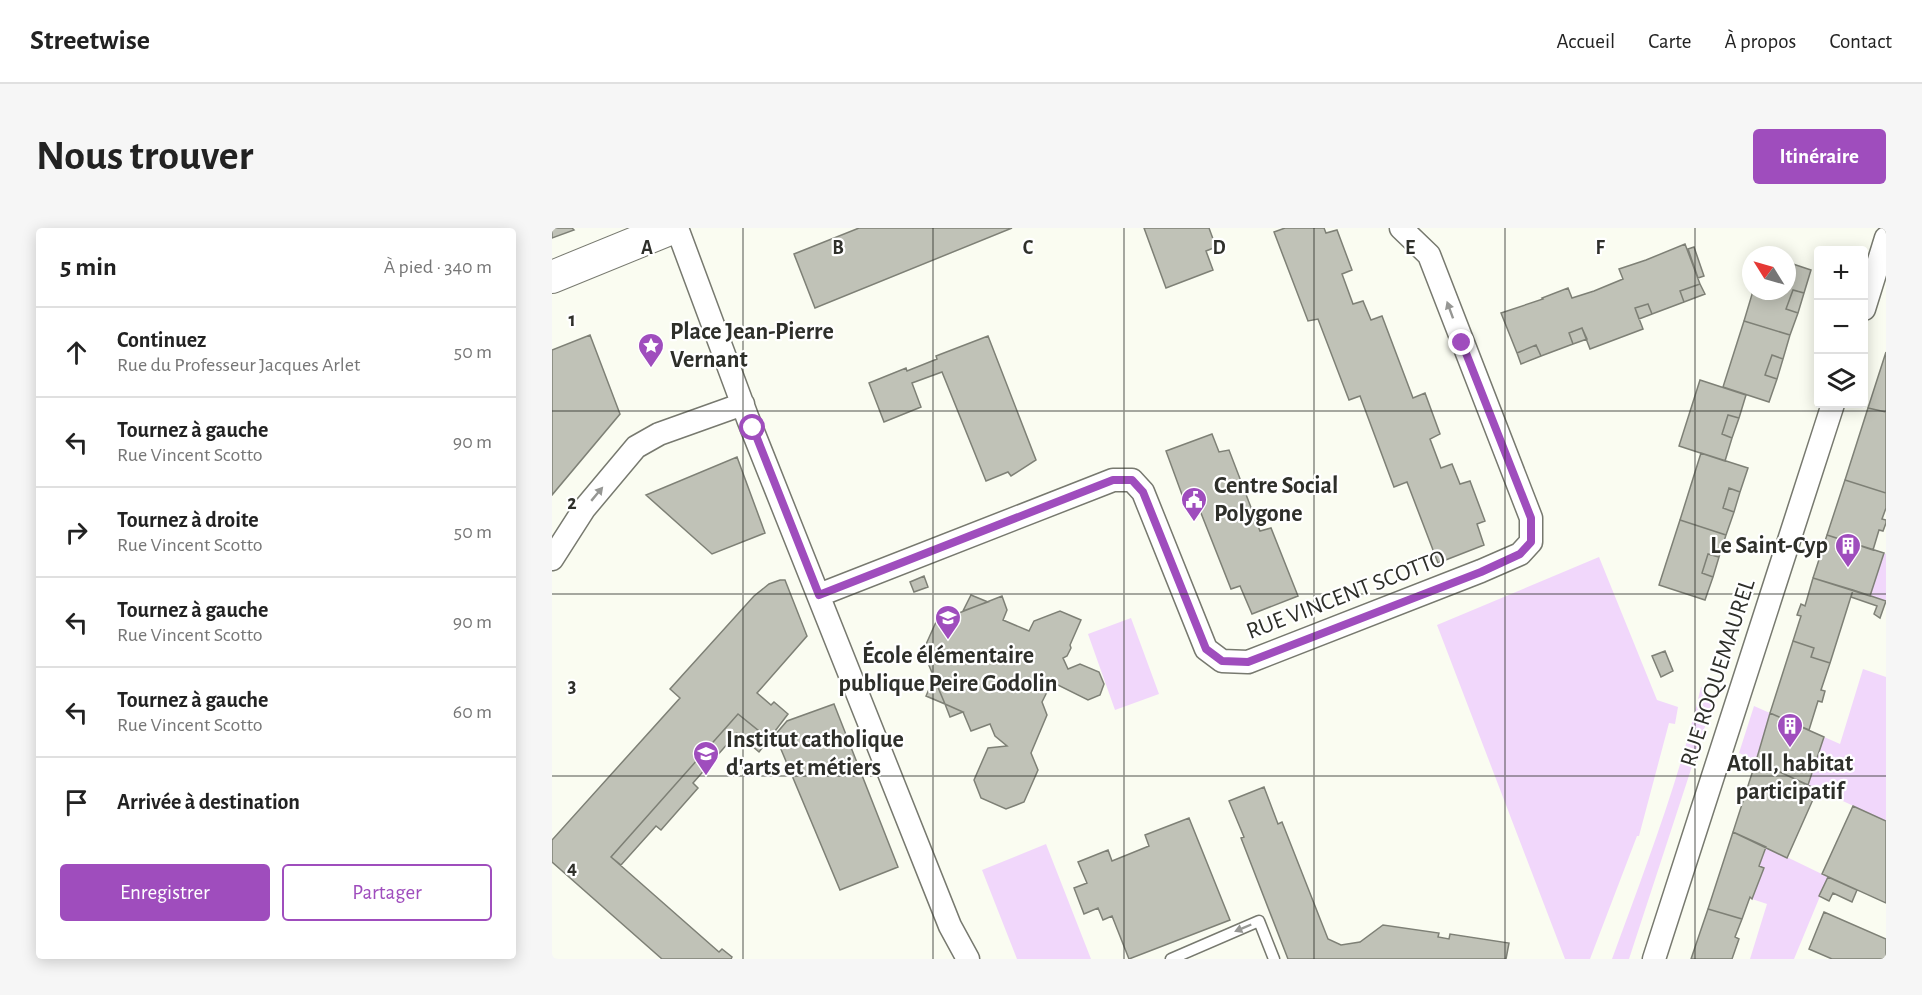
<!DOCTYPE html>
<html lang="fr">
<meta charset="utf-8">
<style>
:root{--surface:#fff;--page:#f6f6f6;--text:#222;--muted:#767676;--line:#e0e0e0;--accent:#9f4dbd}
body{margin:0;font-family:"Alegreya Sans",sans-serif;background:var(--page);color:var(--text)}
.controls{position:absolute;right:18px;top:18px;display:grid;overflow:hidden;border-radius:6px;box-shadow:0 3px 15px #0003}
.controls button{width:54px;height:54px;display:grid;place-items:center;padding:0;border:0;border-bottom:2px solid var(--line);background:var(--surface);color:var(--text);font:30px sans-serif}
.compass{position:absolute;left:1190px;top:18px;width:54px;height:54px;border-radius:50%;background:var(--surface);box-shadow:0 3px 15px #0003;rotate:307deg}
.stop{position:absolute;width:18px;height:18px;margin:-14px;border:4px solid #9f4dbd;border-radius:50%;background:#fff}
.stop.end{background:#9f4dbd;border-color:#fff;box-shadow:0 2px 6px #0008}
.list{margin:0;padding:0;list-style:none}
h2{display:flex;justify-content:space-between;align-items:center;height:78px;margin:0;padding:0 24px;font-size:26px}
h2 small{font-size:20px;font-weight:400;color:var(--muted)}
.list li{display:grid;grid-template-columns:39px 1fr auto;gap:18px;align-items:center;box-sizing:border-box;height:90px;padding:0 24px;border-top:2px solid var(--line)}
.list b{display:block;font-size:22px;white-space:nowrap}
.list p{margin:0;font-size:20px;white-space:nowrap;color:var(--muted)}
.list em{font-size:20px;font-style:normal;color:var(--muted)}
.actions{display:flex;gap:12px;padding:18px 24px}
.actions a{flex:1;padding:14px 0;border:2px solid var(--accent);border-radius:6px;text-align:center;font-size:21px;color:var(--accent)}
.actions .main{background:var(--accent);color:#fff}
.icon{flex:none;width:33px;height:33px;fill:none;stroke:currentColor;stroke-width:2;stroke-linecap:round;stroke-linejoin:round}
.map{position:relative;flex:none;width:1334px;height:731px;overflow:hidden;border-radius:6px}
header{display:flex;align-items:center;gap:36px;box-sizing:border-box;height:84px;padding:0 30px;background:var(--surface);border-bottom:2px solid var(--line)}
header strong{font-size:28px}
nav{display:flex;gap:33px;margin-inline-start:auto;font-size:21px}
.intro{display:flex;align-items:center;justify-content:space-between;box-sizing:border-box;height:144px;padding:0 36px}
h1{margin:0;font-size:42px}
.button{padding:15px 27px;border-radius:6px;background:var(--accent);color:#fff;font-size:21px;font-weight:700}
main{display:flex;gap:36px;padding:0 36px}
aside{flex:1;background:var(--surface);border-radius:6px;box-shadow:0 3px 15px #0003}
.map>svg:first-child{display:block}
</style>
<header>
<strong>Streetwise</strong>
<nav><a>Accueil</a><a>Carte</a><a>À propos</a><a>Contact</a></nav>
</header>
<div class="intro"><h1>Nous trouver</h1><a class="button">Itinéraire</a></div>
<main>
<aside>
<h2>5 min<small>À pied · 340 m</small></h2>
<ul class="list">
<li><svg class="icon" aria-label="ahead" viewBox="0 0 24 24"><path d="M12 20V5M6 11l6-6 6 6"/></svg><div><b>Continuez</b><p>Rue du Professeur Jacques Arlet</p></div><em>50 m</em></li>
<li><svg class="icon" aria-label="left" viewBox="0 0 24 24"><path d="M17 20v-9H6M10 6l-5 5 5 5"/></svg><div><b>Tournez à gauche</b><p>Rue Vincent Scotto</p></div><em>90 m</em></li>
<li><svg class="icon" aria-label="right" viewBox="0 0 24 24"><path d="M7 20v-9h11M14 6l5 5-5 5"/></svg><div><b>Tournez à droite</b><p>Rue Vincent Scotto</p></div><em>50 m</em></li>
<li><svg class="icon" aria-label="left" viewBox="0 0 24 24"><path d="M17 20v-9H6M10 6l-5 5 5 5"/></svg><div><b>Tournez à gauche</b><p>Rue Vincent Scotto</p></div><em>90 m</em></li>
<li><svg class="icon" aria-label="left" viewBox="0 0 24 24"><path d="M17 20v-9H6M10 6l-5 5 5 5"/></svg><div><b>Tournez à gauche</b><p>Rue Vincent Scotto</p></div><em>60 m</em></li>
<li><svg class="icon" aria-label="arrive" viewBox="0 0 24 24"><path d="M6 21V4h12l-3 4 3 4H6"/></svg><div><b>Arrivée à destination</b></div></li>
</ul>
<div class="actions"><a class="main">Enregistrer</a><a>Partager</a></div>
</aside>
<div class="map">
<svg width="1334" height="731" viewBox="0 0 1334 731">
<rect width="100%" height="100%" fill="#fafcf1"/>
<!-- green -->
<path fill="#f1d7fb" d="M1332 325 1334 326V373L1318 368Z
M1047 329 1105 472 1126 479 1123 496 1117 495 1087 608H1085L1038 731H1013L885 397Z
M579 390 607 466 563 482 536 406Z
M1311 441 1334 449V593L1187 525 1202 478 1288 516Z
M1149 459 1163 468 1077 731H1060C1093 641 1127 553 1149 459Z
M494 616 539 731H465L430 642Z
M1214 619 1276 649 1242 731H1198L1215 676 1200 671 1211 640 1207 638Z"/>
<!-- building -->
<path fill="#c0c2b7" stroke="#7e8076" stroke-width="1.5" d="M0 0H20L22 2 0 10Z
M307 0H460L263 80 242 26Z
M592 0H657L664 19 654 23 661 42 614 60Z
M733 0H772L774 5 785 2 800 42 790 46 801 76 811 73 819 92 830 88 861 170 873 165 888 206 878 211 889 240 900 236 908 256 918 253 933 293 925 296 932 317 886 335 855 254 842 259 808 168 797 172 766 91 756 93 722 4Z
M1133 16 1148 56 1128 63 1132 74 1100 86 1096 76 1083 80 1091 101 1038 121 1030 100 1017 105 1021 116 989 128 984 117 965 125 949 85 991 71 990 70 1016 60 1020 70 1042 63 1071 51 1067 41 1094 32Z
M1142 19 1152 48 1146 50 1136 21Z
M1235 34 1259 42 1252 65 1241 62 1234 81 1246 85 1238 107 1192 93 1201 63H1235Z
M1148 56 1153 66 1132 74 1128 63Z
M1241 62 1252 65 1246 85 1234 81Z
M1096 76 1100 86 1087 91 1083 80Z
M1192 93 1238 107 1231 131 1220 127 1213 147 1225 151 1217 174 1171 159Z
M1030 100 1035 111 1021 116 1017 105Z
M38 107 68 186 0 267V122Z
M436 108 484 232 459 248 456 244 434 253 390 144 360 155 369 179 332 194 317 155 354 140 355 143 385 131 384 128Z
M984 117 989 128 969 136 965 125Z
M1334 124V184L1316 180Z
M1220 127 1231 131 1225 151 1213 147Z
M1148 152 1194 167 1187 190 1176 187 1170 206 1180 210 1173 233 1127 218Z
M1316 180 1334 184V265L1293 252Z
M1176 187 1187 190 1180 210 1170 206Z
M660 206 667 224 677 222 708 303 719 300 746 368 700 386 688 358 679 361 647 280 636 283 614 223Z
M1149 225 1196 240 1188 264 1177 260 1171 280 1182 284 1174 307 1128 292Z
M185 229 213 305 160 326 94 267Z
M1293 252 1334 265V280L1330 291 1334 292V295L1331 303 1327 302 1321 322 1275 307Z
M1177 260 1188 264 1182 284 1171 280Z
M1128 292 1174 307 1167 329 1156 326 1150 345 1161 349 1153 372 1107 357Z
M1275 307 1332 325 1318 368 1261 350Z
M1156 326 1167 329 1161 349 1150 345Z
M372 348 376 359 362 364 358 354Z
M1261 350 1301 362 1278 435 1259 429 1262 420 1241 413 1249 388 1245 387 1249 376 1253 378Z
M228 352H233L255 408 205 465 219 477 222 474 236 486 217 511 186 486 59 629 167 724 170 721 180 729 179 731H110L0 634V612L128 470 118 461 202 368 217 356Z
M1301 362 1334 373 1328 390 1322 386 1325 378 1299 369Z
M419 367 436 374 411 383Z
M450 368 455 382 451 392 477 403 482 393 508 383 529 392 518 417 519 420 515 428 511 430 516 441 528 436 547 444 552 456 548 467 536 472 500 454 490 474 495 487 479 525 486 542 472 574 454 581 429 570 422 552 436 520 455 518 443 508 438 496 419 503 411 484 393 476 371 423 384 394Z
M1241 413 1262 420 1259 429 1278 435 1269 462 1273 463 1270 474 1266 473 1257 502 1218 485Z
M1113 423 1121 443 1109 449 1100 428Z
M382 450 393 476 374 468Z
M282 476 346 639 288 662 223 507 235 493Z
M393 476 411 484 398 489Z
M1218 485 1272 509 1256 557 1204 533Z
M186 486 217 511 207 524 185 505 141 555 146 560 109 602 104 598 69 637 59 629Z
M1204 533 1264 561 1262 566 1263 567 1235 630 1181 604Z
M712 559 726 596 730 594 776 711 789 717 808 714 831 697 887 705 886 709 897 711 898 706 957 715 954 731H736L689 610 692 609 677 573Z
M1301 578 1334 593V675L1270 646Z
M637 590 678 692 577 731 560 688 551 692 546 680 532 686 522 660 535 655 526 634 556 622 560 633 597 618 593 607Z
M1181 604 1214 619 1207 638 1212 640 1200 671 1198 669 1190 691 1156 681Z
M1276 649 1305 662 1300 674 1281 665 1277 673 1267 668Z
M1156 681 1190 691 1183 709 1187 711 1180 731H1139Z
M1272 684 1334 711V731H1280L1257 721Z"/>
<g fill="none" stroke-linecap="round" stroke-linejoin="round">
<defs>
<path id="lane" d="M619 731 707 693 722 731"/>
<path id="street" d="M125 0 196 191 398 698 416 731
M1312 81 1334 10
M0 331 32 281 84 219 107 206 191 176
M267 367 561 252H580L591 264 654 421 670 433 696 434 929 343 968 326 979 314V290L877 27 849 0
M1102 731 1281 176"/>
<path id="secondary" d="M0 49 120 0"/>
</defs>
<!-- lane casing -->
<use href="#lane" stroke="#77796f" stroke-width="13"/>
<!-- street casing -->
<use href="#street" stroke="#77796f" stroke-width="25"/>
<!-- secondary casing -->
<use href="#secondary" stroke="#77796f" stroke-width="34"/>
<!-- lane -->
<use href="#lane" stroke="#fff" stroke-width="10"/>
<!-- street -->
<use href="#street" stroke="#fff" stroke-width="22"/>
<!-- secondary -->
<use href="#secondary" stroke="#fff" stroke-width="32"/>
</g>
<!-- one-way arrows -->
<defs><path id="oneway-solid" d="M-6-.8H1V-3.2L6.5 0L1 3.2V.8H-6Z" transform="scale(1.5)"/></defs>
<g fill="#969794">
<use href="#oneway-solid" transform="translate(898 82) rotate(-110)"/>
<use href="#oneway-solid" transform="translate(45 266) rotate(-50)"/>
<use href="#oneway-solid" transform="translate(691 700) rotate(157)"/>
</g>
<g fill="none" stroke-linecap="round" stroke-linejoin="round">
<!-- route -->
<path stroke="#9f4dbd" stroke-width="8" d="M201 200 267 367 561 252H580L591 264 654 421 670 433 696 434 929 344 968 326 979 314V290L910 115"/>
</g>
<!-- grid -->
<path fill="none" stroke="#2e2f2a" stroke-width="1.5" stroke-opacity="0.55" d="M191 0V731M381 0V731M572 0V731M762 0V731M953 0V731M1143 0V731M0 183H1334M0 366H1334M0 548H1334"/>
<!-- icons -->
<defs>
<symbol id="sight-pin" viewBox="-11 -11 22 30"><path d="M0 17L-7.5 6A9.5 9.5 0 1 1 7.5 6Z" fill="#9f4dbd" stroke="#fff"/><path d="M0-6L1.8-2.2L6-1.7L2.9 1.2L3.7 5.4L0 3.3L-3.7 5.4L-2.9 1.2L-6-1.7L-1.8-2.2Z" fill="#fff"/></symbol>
<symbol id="civic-pin" viewBox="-11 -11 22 30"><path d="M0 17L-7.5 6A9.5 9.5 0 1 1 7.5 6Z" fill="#9f4dbd" stroke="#fff"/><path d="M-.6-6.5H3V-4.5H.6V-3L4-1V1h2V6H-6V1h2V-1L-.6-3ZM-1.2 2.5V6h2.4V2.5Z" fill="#fff"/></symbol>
<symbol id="building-pin" viewBox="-11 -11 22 30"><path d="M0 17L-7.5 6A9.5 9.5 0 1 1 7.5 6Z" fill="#9f4dbd" stroke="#fff"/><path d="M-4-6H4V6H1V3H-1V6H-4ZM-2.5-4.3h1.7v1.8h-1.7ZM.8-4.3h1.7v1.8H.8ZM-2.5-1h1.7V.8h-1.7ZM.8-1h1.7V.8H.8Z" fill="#fff"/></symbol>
<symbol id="school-pin" viewBox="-11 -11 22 30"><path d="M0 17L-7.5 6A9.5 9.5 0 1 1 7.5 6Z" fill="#9f4dbd" stroke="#fff"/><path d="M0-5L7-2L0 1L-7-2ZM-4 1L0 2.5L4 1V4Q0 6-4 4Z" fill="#fff"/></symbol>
<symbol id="university-pin" viewBox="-11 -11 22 30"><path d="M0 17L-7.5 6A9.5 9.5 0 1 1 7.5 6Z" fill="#9f4dbd" stroke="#fff"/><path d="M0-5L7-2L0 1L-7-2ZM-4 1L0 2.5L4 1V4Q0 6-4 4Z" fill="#fff"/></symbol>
</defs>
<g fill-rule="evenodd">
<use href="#sight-pin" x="84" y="103" width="30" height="40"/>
<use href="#civic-pin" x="627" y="257" width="30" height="40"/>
<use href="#building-pin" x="1281" y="303" width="30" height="40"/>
<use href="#school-pin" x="381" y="375" width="30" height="40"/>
<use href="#building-pin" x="1223" y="483" width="30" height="40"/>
<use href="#university-pin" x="139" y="511" width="30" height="40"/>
</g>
<g text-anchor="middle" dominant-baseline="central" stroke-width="4.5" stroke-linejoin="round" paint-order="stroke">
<!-- poi labels -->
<g font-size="24" font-weight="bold" fill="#2e2f2a" stroke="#fff" text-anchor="start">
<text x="118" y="104">Place Jean-Pierre<tspan x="118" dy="28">Vernant</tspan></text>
<text x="662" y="258">Centre Social<tspan x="662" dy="28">Polygone</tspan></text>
<text x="1276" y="318" text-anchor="end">Le Saint-Cyp</text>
<text x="396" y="428" text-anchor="middle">École élémentaire<tspan x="396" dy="28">publique Peire Godolin</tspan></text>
<text x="174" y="512">Institut catholique<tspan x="174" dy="28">d'arts et métiers</tspan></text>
<text x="1238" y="536" text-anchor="middle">Atoll, habitat<tspan x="1238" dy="28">participatif</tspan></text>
</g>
<!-- street labels -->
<g font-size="24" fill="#2e2f2a" stroke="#fff">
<text transform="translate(794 367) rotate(-21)">RUE VINCENT SCOTTO</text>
<text transform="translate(1166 445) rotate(-72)">RUE ROQUEMAUREL</text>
</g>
</g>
<g font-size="20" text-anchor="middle" font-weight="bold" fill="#2e2f2a" stroke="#fff" stroke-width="4.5" stroke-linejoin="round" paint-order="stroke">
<text x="95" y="26">A</text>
<text x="286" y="26">B</text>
<text x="476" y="26">C</text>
<text x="667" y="26">D</text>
<text x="858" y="26">E</text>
<text x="1048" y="26">F</text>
<text x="20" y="98">1</text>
<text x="20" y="281">2</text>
<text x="20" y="464">3</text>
<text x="20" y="646">4</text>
</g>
</svg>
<div class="controls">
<button>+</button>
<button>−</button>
<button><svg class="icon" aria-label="layers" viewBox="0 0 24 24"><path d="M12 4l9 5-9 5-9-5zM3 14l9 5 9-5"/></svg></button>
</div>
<svg class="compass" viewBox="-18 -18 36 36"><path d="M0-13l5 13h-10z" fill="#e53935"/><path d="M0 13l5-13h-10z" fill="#767676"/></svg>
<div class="stop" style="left:201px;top:200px"></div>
<div class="stop end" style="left:910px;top:115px"></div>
</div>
</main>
